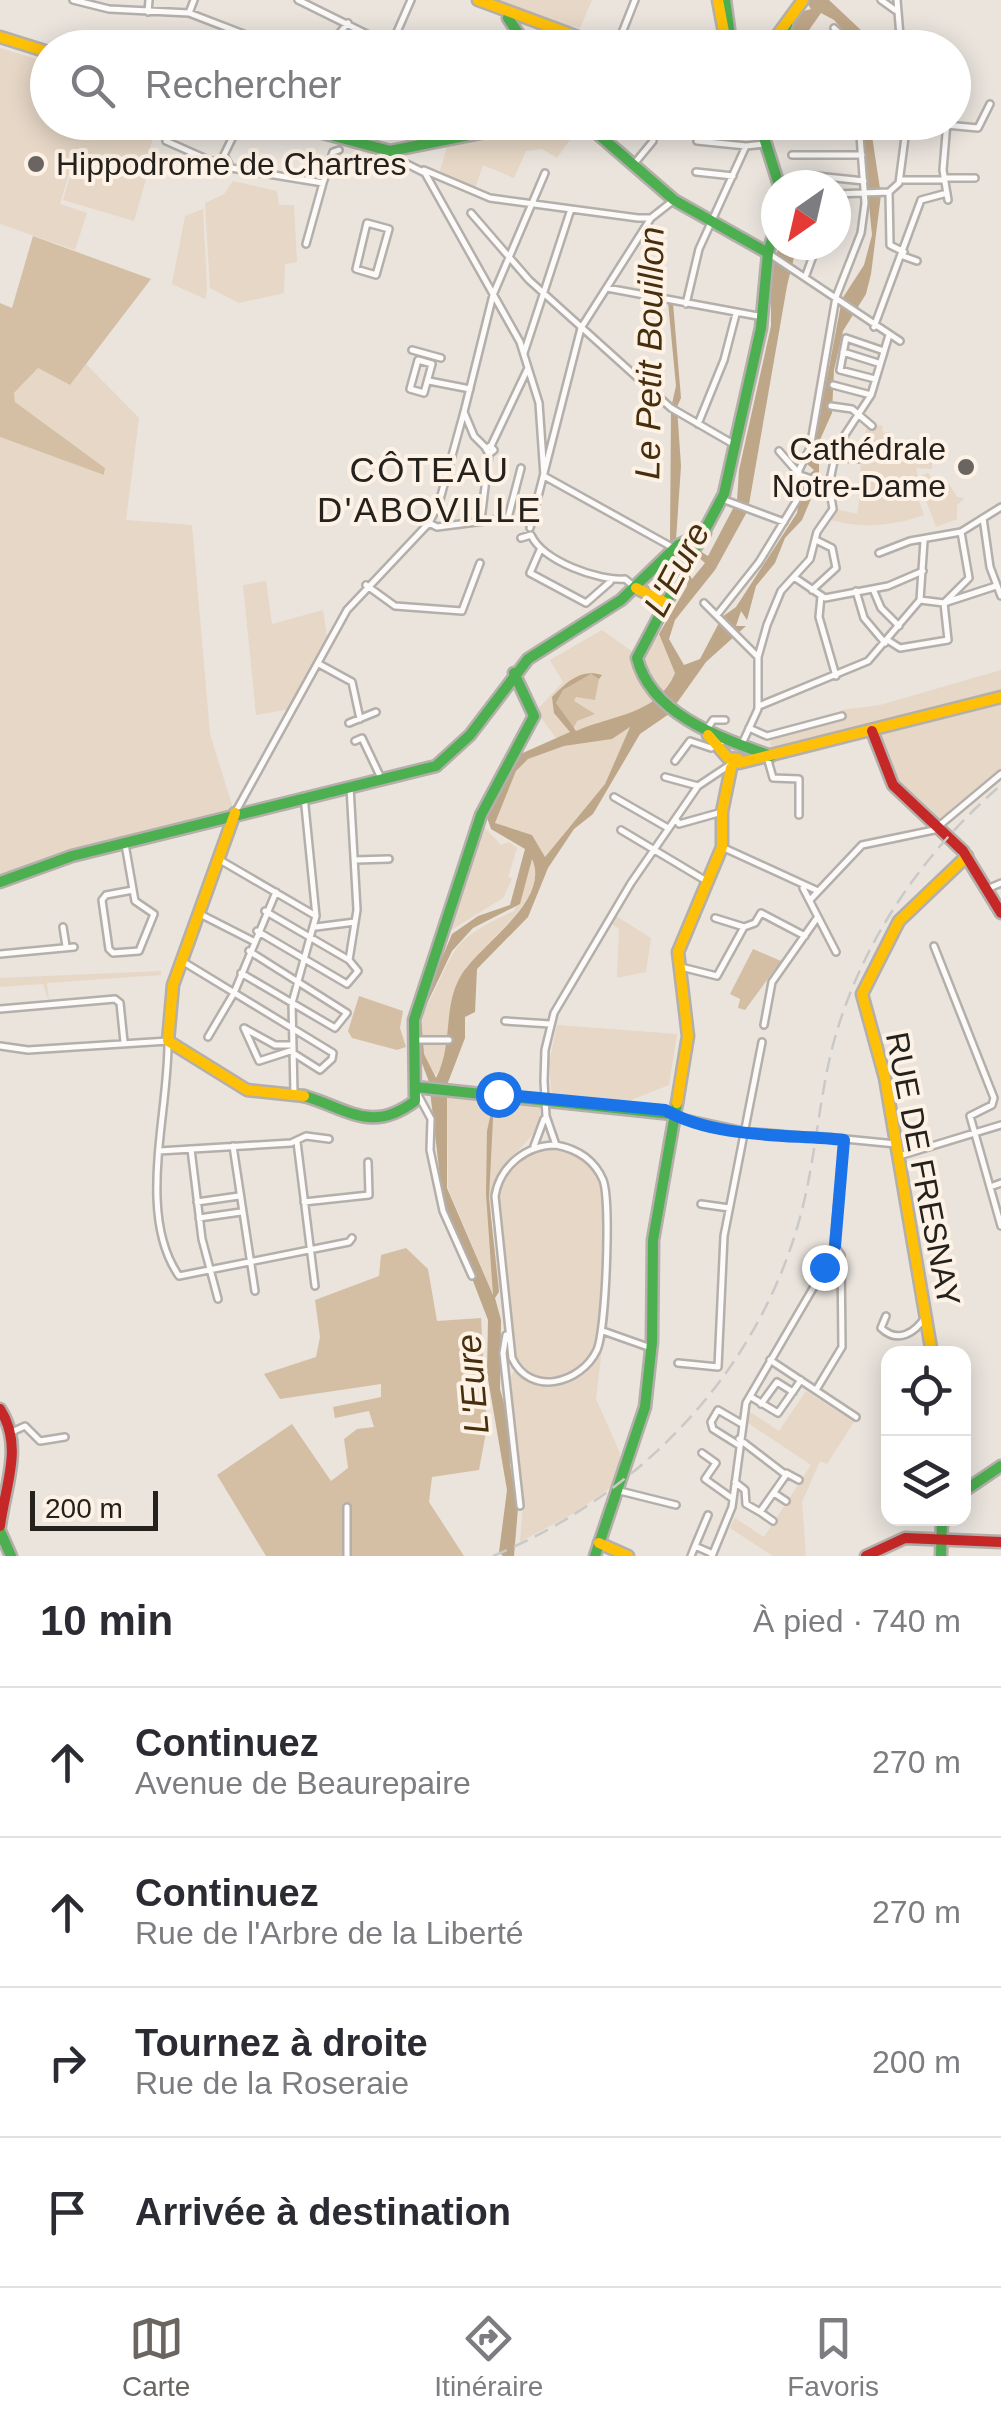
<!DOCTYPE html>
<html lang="fr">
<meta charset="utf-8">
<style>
:root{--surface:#fff;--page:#f7f7f7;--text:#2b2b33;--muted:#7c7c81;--line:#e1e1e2;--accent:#6a6560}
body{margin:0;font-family:Helvetica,sans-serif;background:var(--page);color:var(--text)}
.controls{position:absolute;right:30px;bottom:30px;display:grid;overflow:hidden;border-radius:20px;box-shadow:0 5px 25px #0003}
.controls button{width:90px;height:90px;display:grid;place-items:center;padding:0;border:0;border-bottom:2px solid var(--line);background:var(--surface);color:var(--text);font:50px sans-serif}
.compass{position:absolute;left:761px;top:170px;width:90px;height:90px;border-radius:50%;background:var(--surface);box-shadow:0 5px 25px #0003;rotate:214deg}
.scale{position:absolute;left:30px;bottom:25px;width:128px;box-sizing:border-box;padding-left:10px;border:5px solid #25211d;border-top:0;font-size:28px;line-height:35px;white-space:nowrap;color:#25211d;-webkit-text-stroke:8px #fdf2e5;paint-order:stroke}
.stop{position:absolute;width:30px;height:30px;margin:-22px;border:8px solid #1a73e8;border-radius:50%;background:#fff}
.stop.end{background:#1a73e8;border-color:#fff;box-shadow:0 2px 10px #0008}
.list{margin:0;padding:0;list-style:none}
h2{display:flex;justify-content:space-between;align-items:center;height:130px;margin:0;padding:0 40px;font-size:42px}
h2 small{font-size:32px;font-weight:400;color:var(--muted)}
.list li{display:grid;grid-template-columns:65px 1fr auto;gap:30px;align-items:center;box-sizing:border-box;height:150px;padding:0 40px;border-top:2px solid var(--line)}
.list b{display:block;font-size:38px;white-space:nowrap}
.list p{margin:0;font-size:32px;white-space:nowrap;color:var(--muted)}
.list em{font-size:32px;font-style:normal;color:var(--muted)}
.icon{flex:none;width:55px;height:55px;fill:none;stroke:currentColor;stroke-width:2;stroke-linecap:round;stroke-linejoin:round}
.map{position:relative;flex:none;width:1001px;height:1556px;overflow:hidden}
.search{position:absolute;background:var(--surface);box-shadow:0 5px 25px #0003;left:30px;right:30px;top:30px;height:110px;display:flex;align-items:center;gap:25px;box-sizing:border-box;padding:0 35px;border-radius:55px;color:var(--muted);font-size:38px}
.sheet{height:730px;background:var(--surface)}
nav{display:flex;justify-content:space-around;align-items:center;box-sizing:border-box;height:140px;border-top:2px solid var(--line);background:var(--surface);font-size:28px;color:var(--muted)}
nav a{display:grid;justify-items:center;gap:5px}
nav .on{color:var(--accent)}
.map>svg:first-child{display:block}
</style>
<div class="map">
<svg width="1001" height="1556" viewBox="0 0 1001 1556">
<rect width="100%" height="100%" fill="#eae4dd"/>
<!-- green -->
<path fill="#e6d7c6" d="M484 0H592L580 28 504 12Z
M0 48 47 62 48 122 122 123 155 132 143 172 75 153 60 204 87 213 75 250 0 224Z
M559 123 581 124 557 158 542 149 526 151 514 178 483 165 475 189 439 174 448 144Z
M76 155 147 176 134 221 63 200Z
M233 181 277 191 279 205H294L297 262 285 264 284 293 239 303 210 288 205 203 224 194Z
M203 209 207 290 205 299 172 284 185 216Z
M86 364 139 418 126 520 192 525 210 734 233 808 0 876V437L104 475 105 468 15 402 14 393 38 368 70 385Z
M882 425 883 433 889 432 898 442 908 440 915 461 944 449 943 456 932 458V469L916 468 918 477 928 473 938 486 949 484 957 497 965 498 957 505V519L936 527 924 495 918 498 924 515C893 526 863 529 831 520L835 509 857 514 863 477 860 476 861 458 849 456 855 441 861 443 867 427Z
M266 581 272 624 323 610 327 637 289 709 256 715 243 585Z
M651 629 659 634 675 673 662 694 647 683 639 666Z
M602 630 633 652 637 677 656 699 630 714 556 738 536 711 563 682 550 660Z
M1001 670V693L771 750 770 737 842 720 841 710 880 705Z
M1001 701V769L942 822H936L893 781 879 739 884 731Z
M630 727 605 784 544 858 532 835 495 823 516 771 528 759 564 746 612 739Z
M482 825 501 845 509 842 517 848 508 877 512 879 503 898 448 932Z
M531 858C555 897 474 948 459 979 444 1009 458 1048 435 1076 421 1060 418 1030 425 1010 458 947 447 942 514 911Z
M616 916 651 938 646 972 617 978 619 929 612 924Z
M161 971V975L47 983 49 1002 43 984 0 987V978Z
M557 1025 677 1034 669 1085 618 1105 552 1098 549 1063Z
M447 1092 540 1103C544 1143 505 1151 494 1183 485 1212 497 1257 501 1287L492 1292 448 1188Z
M546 1147 568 1150 587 1161 605 1194 603 1340 596 1399 620 1453 618 1482 576 1512 520 1542 523 1505 510 1378 518 1364 512 1348 497 1196 514 1164Z
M806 1391 854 1422 827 1464 820 1461 802 1502 806 1556H773L730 1528 735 1518 764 1537 811 1465 748 1423 750 1412 779 1431Z"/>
<!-- forest -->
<path fill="#d4bfa5" d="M33 236 151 279 70 385 38 368 14 393 15 402 105 468 104 475 0 437V303L12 308Z
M591 674 599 679 595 700 576 697 574 701 595 714 577 721 573 729 556 703 563 690Z
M753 949 781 961 745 1010 738 1008 740 999 730 994Z
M359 996 403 1011 400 1028 406 1047 397 1050 352 1038 348 1031Z
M406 1248 428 1269 437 1321 481 1318 487 1427 479 1470 432 1477 429 1502 464 1556H266L217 1475 292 1424 331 1481 348 1468 344 1439 357 1429 374 1427 369 1411 335 1418 333 1407 381 1397V1384L280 1399 264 1374 316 1357 320 1337 315 1300 379 1276 381 1255Z"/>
<!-- water -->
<path fill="#bea688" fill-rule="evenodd" d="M805 0H829L863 32 871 47H858L834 20 821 13 797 47 784 48 800 12 811 9Z
M861 123H870L881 195 871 274 866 294 843 331 834 370 832 413 819 442V480L802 520 785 538 775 563 756 586 747 620 741 611 736 626H746L706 662 669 714 640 734 593 814 574 829 548 868 528 917 477 969 475 1012 465 1017V1038L447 1085V1188L493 1295 486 1194 487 1131 494 1099 489 1198 499 1292 495 1298 501 1320 500 1389 509 1422 510 1465 518 1508 514 1556H503L499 1552 507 1490 487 1373 488 1320 443 1203 429 1082 420 1058 416 1020 452 934 478 916 510 905 525 849 491 829 485 812 516 756 570 732 554 713 552 697C566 683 580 668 602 675L599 679 591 674 563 690 556 703 576 731C615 714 657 715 675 673L659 634 687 586 688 572 692 579 705 563 697 556 700 551 708 556 737 501 739 470 771 326V262L781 245H797L787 286 748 510 715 570 675 620 669 639 684 665 700 659 722 617 736 607 797 513 802 481 814 470 807 464 814 446 842 299 864 265 872 235ZM630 727 605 784 545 857 532 835 495 823 516 771 528 759 564 746 612 739ZM532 859C552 902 475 947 459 979 443 1010 453 1046 436 1078L424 1054 421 1016 452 951 473 928 520 904Z
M668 302 673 303 681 398 677 407 681 466 676 540 670 542 671 408 676 386Z"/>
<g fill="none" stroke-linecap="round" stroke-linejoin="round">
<defs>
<path id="street" d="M73 0 109 9 189 13 280 48
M298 0 391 46
M881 0 895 10
M897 0 901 48
M148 12 149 0
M189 13 194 0
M834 28 856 48
M437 43 448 48
M327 48 348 23
M390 48 411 0
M616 48 635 0
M890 48 900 45
M240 122 224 155 231 168 323 183 333 152 339 150
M363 122 360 134 368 143
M825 122H844
M911 122 946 129
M947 122 943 170 948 200
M946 125 978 128 990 104
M871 130 906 135
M166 141 211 161H224
M697 141 746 146
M381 151 425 173 520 342 539 403 544 476
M792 155H862
M634 164 653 141 649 122
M424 170 490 198 638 218H651L674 200
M696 172 733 176
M807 175 864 181
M944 178H975
M903 180H944
M889 192 890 245 904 252
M836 194 889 192 899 183 907 122
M471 213 529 280 671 408 735 445
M367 223 389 229 376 275 356 269Z
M306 244 323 183
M768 253 900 341
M903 256 917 261
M806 275 817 245
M607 288 763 317
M652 296 657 271
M686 304 699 249 746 146 765 144
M874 327 921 200 947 193
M412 350 441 358
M843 352 878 363
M524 353 571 209
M418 360 432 364 424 393 410 389Z
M875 379 840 370 846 338 881 350
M429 381 470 389
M833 385 871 395
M831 406 852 409 872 426
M698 424 724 360 736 314
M490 446 494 450 489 454 486 449Z
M491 446 528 368
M486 448 474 436 464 412 493 295 545 173
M779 451 800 475 829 485
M834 457 858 459
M544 476 670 546
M722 499 784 522
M983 518 990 567 1001 596
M481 520 489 454
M429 523 437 527 508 518 521 468
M530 528 581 328 651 218
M521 538 531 535C543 561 598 581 625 579L636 588
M540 550 530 573 586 603 610 582
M879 553 910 541 961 532 1001 507
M794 577 825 598 888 586 923 571
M366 585 395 606 462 611 480 563
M873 589 881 608 899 626
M812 590 836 568 832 548 816 540
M856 591 864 618 885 643
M821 596 819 617 836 676
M920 600 944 603 996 586
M704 603 758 657
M717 615 759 562 797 500 799 470 810 448 836 297 861 233 865 203 859 122
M889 641 900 648 948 640 944 603 969 578 961 532
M319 664 352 682 360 719
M759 706 868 661 920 600 924 541
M349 723 376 712
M749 728 767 736 842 716
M707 729 713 720H725
M355 741 362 738 381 778
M741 746 758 709V657L767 625 781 591 810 559 817 532 833 509 829 485 837 447 871 395 889 335
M767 757 773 778 799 779V815
M675 761 690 741 711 748 725 740
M665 777 698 786
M614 797 668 828
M235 813 347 610 429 523 439 503 464 412
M676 819 679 824 722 812
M621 830 708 882
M125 844 135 901 154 914 139 951 113 953 109 949 102 900 106 895 133 890
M722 847 818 891
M220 860 316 916
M355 860 389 859
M803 888 836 952
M987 889 1001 883
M810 900 862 845 934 830 1001 774
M202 915 253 941
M715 918 744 927
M63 927 66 946
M316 927 355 922
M257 931 347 984 358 971 349 960 265 911
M934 946 994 1098 992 1105 970 1116 1001 1226
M0 954 74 947
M349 960 357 910 350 787
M182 961 333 1053 332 1059 320 1070 290 1051 259 1061 244 1028 275 1045H290
M681 967 717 976 744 927 755 923 761 913 805 936
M241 973 335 1028 347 1013 249 951
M0 1009 115 999 120 1003 124 1042
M505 1021 550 1024
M764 1025 772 982 817 918
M208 1037 234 993 276 892
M415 1040H449
M0 1046 28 1050 168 1041C169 1113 136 1214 179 1276L349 1242 352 1238
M294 1093 292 1003 316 916 304 796
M417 1093 431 1119 430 1150 443 1211 472 1276
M674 1116 743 1131 801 1136
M825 1137 896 1144
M297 1142 315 1286
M556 1145C577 1149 594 1159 603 1180 611 1200 606 1330 597 1350 581 1384 530 1397 512 1358L495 1196C500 1166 526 1145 556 1145Z
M556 1145 546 1116 544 1081 545 1050 554 1013 631 883 698 786 728 766
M233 1146 255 1291
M534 1146 544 1119
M191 1149 202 1239 218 1299
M159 1151 291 1143 306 1136 329 1139
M899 1156 1001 1125
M990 1187 1001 1183
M197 1202 239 1196
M304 1202 369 1195 368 1162
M701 1204 729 1208
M199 1218 241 1212
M886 1316 881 1328C898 1344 915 1333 926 1316
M603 1331 651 1348
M506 1335 503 1353 520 1506
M770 1360 856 1417
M678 1363 718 1367 724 1236 762 1042
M816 1390 842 1347 841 1255 835 1246
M751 1397 778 1413 801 1380
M761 1404 777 1382 793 1392
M14 1431 25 1426 40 1441 65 1437
M737 1444 713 1429 711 1422 718 1410 742 1424
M702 1453 716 1463 705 1479 733 1499
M786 1473 799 1480
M735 1482 745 1490 746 1504 760 1512 786 1475 739 1439
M620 1491 676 1505
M774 1493 786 1501
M760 1512 773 1521
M695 1546 708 1515
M347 1556V1507
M691 1556 695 1546 713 1554
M712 1556 732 1507 746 1403 833 1254 844 1140"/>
<path id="fast" d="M725 0 731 43
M508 18 528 48
M775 48 787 25
M282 122 390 151 535 122
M584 122 674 200 768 253
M759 122 779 185
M771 756C721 738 651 715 637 658L724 494 761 328 768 253 776 226
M0 882 72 856 436 766 470 735 528 659 621 600 678 545 705 533
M415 1087 672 1114
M304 1096C349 1109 371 1134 415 1101L414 1020 481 815 534 716 514 673
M964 1491 1001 1466
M0 1531 11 1556
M595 1556 645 1407 652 1342 653 1240 677 1103
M941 1556 942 1518"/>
<path id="slow" d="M478 0 608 48
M718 0 727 48
M0 37 48 52
M768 48 803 0
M636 588 664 602
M708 735 728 758 738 759
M739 763 1001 697
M235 813 173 985 168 1041 247 1090 304 1096
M677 1103 688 1036 678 952 722 847V812L731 768
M932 1354 885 1078 862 994 899 921 967 856
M599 1543 628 1556"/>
<path id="jam" d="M872 731 893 785 963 851 1001 913
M0 1409C24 1446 5 1486 0 1526
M866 1556 905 1538 1001 1542"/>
</defs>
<!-- street casing -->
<use href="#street" stroke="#b4afaa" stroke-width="10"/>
<!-- fast casing -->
<use href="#fast" stroke="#b4afaa" stroke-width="15"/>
<!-- slow casing -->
<use href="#slow" stroke="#b4afaa" stroke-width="15"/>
<!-- jam casing -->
<use href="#jam" stroke="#b4afaa" stroke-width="15"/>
<!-- street -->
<use href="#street" stroke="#fcfbfa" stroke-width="5"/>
<!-- fast -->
<use href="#fast" stroke="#4caf50" stroke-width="10"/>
<!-- slow -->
<use href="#slow" stroke="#ffc107" stroke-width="10"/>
<!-- jam -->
<use href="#jam" stroke="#c62828" stroke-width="10"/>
<!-- rail -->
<path stroke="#cac9c7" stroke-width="2.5" stroke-dasharray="15 8" stroke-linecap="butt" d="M493 1556C637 1496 752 1379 797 1228 814 1172 817 1114 830 1057 855 951 919 856 1001 785"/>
<defs>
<path id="street-bridge" d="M801 1136 825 1137"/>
</defs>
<!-- street-bridge casing -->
<use href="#street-bridge" stroke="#b4afaa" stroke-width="10" stroke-linecap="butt"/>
<!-- street-bridge -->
<use href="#street-bridge" stroke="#fcfbfa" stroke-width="5"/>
</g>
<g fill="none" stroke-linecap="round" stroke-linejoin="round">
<!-- route -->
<path stroke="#1a73e8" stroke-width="12" d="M498 1094 665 1110C716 1139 788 1134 844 1140L835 1246 824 1267"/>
</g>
<!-- markers -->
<g fill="#6a6560" stroke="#fdf2e5" stroke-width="4">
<circle cx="36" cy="164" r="10"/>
<circle cx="966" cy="467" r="10"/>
</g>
<g text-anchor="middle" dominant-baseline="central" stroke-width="8" stroke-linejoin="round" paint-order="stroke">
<!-- poi labels -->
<g font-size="32" fill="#25211d" stroke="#fdf2e5" text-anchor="start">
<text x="56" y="164">Hippodrome de Chartres</text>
<text x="946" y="449" text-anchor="end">Cathédrale<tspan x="946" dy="37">Notre-Dame</tspan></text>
</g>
<!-- street labels -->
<g font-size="32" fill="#25211d" stroke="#fdf2e5">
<text transform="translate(923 1169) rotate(79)">RUE DE FRESNAY</text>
</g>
<!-- water labels -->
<g font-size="35" font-style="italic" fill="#472f0e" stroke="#fdf2e5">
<text transform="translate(649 353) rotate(-89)">Le Petit Bouillon</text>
<text transform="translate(676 569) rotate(-62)">L'Eure</text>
<text transform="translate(472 1384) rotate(-95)">L'Eure</text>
</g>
<!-- neighbourhood labels -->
<g font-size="35" letter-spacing="2.5" fill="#25211d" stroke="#fdf2e5">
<text x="430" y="469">CÔTEAU<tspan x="430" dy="40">D'ABOVILLE</tspan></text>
</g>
</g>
</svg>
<div class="controls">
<button><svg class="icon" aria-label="locate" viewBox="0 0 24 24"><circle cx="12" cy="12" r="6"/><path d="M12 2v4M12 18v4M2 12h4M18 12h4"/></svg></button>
<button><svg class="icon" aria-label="layers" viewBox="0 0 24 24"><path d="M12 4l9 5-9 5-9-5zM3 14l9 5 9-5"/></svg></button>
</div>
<svg class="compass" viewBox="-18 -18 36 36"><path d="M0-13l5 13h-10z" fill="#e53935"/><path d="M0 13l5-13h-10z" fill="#7c7c81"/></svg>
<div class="scale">200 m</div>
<div class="stop" style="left:498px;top:1094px"></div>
<div class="stop end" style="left:824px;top:1267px"></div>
<div class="search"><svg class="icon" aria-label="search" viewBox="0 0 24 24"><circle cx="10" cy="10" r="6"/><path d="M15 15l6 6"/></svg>Rechercher</div>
</div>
<section class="sheet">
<h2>10 min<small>À pied · 740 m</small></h2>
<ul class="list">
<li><svg class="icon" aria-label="ahead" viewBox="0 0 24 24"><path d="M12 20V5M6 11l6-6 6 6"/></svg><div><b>Continuez</b><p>Avenue de Beaurepaire</p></div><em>270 m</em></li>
<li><svg class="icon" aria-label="ahead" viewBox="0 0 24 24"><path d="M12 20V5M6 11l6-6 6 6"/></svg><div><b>Continuez</b><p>Rue de l'Arbre de la Liberté</p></div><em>270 m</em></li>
<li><svg class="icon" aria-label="right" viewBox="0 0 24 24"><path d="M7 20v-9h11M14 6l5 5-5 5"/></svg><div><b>Tournez à droite</b><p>Rue de la Roseraie</p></div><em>200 m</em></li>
<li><svg class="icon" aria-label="arrive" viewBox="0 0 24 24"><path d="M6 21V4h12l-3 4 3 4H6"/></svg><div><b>Arrivée à destination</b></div></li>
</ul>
</section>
<nav>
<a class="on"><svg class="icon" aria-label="map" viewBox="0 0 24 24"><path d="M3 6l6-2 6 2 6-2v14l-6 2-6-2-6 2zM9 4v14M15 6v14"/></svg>Carte</a>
<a><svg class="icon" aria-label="directions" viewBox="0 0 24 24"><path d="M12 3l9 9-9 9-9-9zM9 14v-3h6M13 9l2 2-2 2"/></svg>Itinéraire</a>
<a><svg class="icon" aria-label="saved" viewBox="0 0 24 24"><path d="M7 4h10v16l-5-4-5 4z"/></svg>Favoris</a>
</nav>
